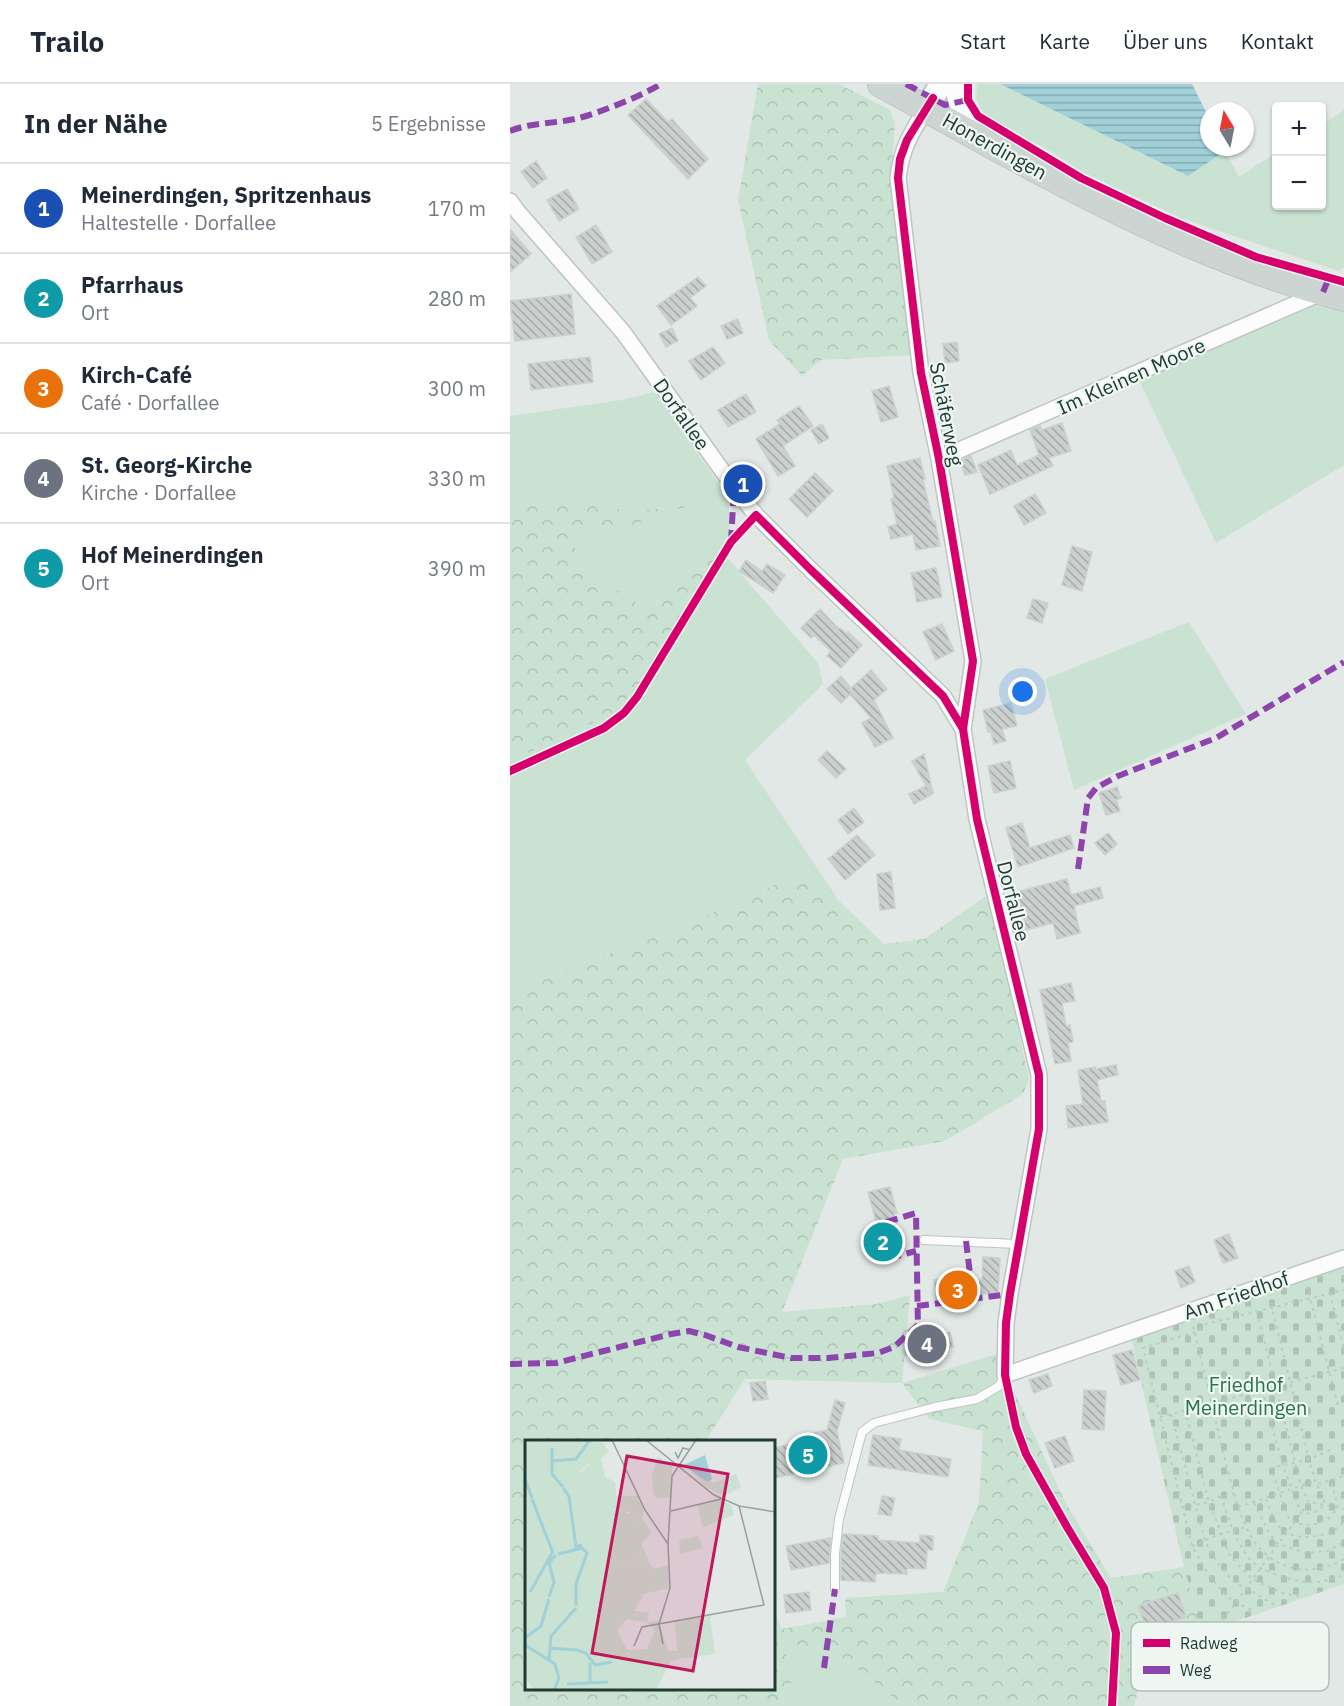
<!DOCTYPE html>
<html lang="de">
<meta charset="utf-8">
<style>
:root{--surface:#fff;--page:#f2f2f3;--text:#1f2937;--muted:#747a83;--line:#e0e1e3;--accent:#1a73e8}
body{margin:0;font-family:"IBM Plex Sans",sans-serif;background:var(--page);color:var(--text)}
.controls{position:absolute;right:18px;top:18px;display:grid;overflow:hidden;border-radius:6px;box-shadow:0 2px 4px #0004}
.controls button{width:54px;height:54px;display:grid;place-items:center;padding:0;border:0;border-bottom:2px solid var(--line);background:var(--surface);color:var(--text);font:30px sans-serif}
.compass{position:absolute;left:690px;top:18px;width:54px;height:54px;border-radius:50%;background:var(--surface);box-shadow:0 2px 4px #0004;rotate:350deg}
.you{position:absolute;left:513px;top:608px;width:21px;height:21px;margin:-15px;border:4px solid #fff;border-radius:50%;background:#1a73e8;box-shadow:0 0 0 9px #1a73e833}
.badge{display:grid;place-items:center;width:39px;height:39px;border-radius:50%;background:var(--accent);color:#fff;font-size:20px;font-weight:700}
.pin{position:absolute;translate:-50% -50%;border:3px solid #fff;box-shadow:0 2px 6px #0006}
.list{margin:0;padding:0;list-style:none}
h2{display:flex;justify-content:space-between;align-items:center;height:78px;margin:0;padding:0 24px;font-size:26px}
h2 small{font-size:20px;font-weight:400;color:var(--muted)}
.list li{display:grid;grid-template-columns:39px 1fr auto;gap:18px;align-items:center;box-sizing:border-box;height:90px;padding:0 24px;border-top:2px solid var(--line)}
.list b{display:block;font-size:22px;white-space:nowrap}
.list p{margin:0;font-size:20px;white-space:nowrap;color:var(--muted)}
.list em{font-size:20px;font-style:normal;color:var(--muted)}
.map{position:relative;flex:none;width:834px;height:1622px;overflow:hidden}
header{display:flex;align-items:center;gap:36px;box-sizing:border-box;height:84px;padding:0 30px;background:var(--surface);border-bottom:2px solid var(--line)}
header strong{font-size:28px}
nav{display:flex;gap:33px;margin-inline-start:auto;font-size:21px}
main{display:flex}
aside{flex:1;background:var(--surface)}
.map>svg:first-child{display:block}
</style>
<header>
<strong>Trailo</strong>
<nav><a>Start</a><a>Karte</a><a>Über uns</a><a>Kontakt</a></nav>
</header>
<main>
<aside>
<h2>In der Nähe<small>5 Ergebnisse</small></h2>
<ul class="list">
<li><span class="badge" style="background:#1a4fb4">1</span><div><b>Meinerdingen, Spritzenhaus</b><p>Haltestelle · Dorfallee</p></div><em>170 m</em></li>
<li><span class="badge" style="background:#0f9aa8">2</span><div><b>Pfarrhaus</b><p>Ort</p></div><em>280 m</em></li>
<li><span class="badge" style="background:#e8710a">3</span><div><b>Kirch-Café</b><p>Café · Dorfallee</p></div><em>300 m</em></li>
<li><span class="badge" style="background:#6b7280">4</span><div><b>St. Georg-Kirche</b><p>Kirche · Dorfallee</p></div><em>330 m</em></li>
<li><span class="badge" style="background:#0f9aa8">5</span><div><b>Hof Meinerdingen</b><p>Ort</p></div><em>390 m</em></li>
</ul>
</aside>
<div class="map">
<svg width="834" height="1622" viewBox="0 0 834 1622">
<defs>
<pattern id="forest-crowns" width="20" height="18" patternUnits="userSpaceOnUse" patternTransform="scale(1.5)"><rect width="20" height="18" fill="#cae2d1"/><path d="M2 6a3 3 0 1 1 6 0M12 15a3 3 0 1 1 6 0" fill="none" stroke="#adc3b4"/></pattern>
<pattern id="cemetery-stones" width="16" height="16" patternUnits="userSpaceOnUse" patternTransform="scale(1.5)"><rect width="16" height="16" fill="#cae2d1"/><path d="M2 7V4a2 2 0 0 1 4 0v3zM10 15v-3a2 2 0 0 1 4 0v3z" fill="#adc3b4"/></pattern>
<pattern id="water-rules" width="6" height="5" patternUnits="userSpaceOnUse" patternTransform="scale(1.5)"><rect width="6" height="5" fill="#a1d0d8"/><path d="M0 2.5h6" fill="none" stroke="#83aab0"/></pattern>
<pattern id="building-back-hatch" width="6" height="6" patternUnits="userSpaceOnUse" patternTransform="scale(1.5)"><rect width="6" height="6" fill="#cbd0ce"/><path d="M-1 5l2 2M0 0l6 6M5-1l2 2" fill="none" stroke="#a4aaa8"/></pattern>
</defs>
<rect width="100%" height="100%" fill="#e2e8e5"/>
<!-- green -->
<path fill="#cae2d1" d="M467 0H490L678 92 715 67 729 93 766 69V122H812V41L834 26V183L829 187 673 135 576 90 543 69 474 31 466 15Z
M805 221 834 228V381L706 459 627 292Z
M144 308 218 412 220 447 208 476 218 475 221 478 308 579 313 600 235 676 329 817 289 790 169 844 0 907V677L98 632 126 606 208 476 196 468 159 512 136 526 104 504 63 480 68 449 87 441 113 444 197 415 173 413 155 424 120 428 79 417 19 421 0 430V332L112 316Z
M679 538 736 630 564 706 535 595Z
M273 1562 305 1564 330 1572 389 1618 408 1622H271L285 1591Z"/>
<!-- forest -->
<path fill="url(#forest-crowns)" fill-rule="evenodd" d="M248 0H329L380 26 385 40 381 95 403 271 311 276 292 292 259 256 228 116Z
M173 413 199 415 113 444 87 441 68 449 63 480 104 504 136 526 159 512 196 467 208 476 126 606 98 632 0 677V430L19 421 80 417 120 428 155 424Z
M289 790 329 817 374 860 414 855 479 810 519 995 513 1010 435 1057 333 1075 272 1228 367 1220 400 1211 392 1299 487 1270 555 1418 601 1494 674 1483 692 1549 639 1567 624 1622H408L389 1618 330 1572 305 1564 273 1562 285 1591 271 1622H0V907L169 844ZM235 1295 392 1299 419 1335 473 1347 469 1418 433 1508 335 1514 336 1533 272 1545 264 1528V1606H16V1358H195Z"/>
<!-- cemetery -->
<path fill="url(#cemetery-stones)" d="M834 1173V1500L692 1549 674 1483 619 1245Z"/>
<!-- water -->
<path fill="url(#water-rules)" d="M490 0H682L699 34V63H713L715 67 678 92Z"/>
<!-- building -->
<path fill="url(#building-back-hatch)" stroke="#cad1ce" stroke-width="1.5" d="M136 15 158 38 162 35 198 75 178 95 118 31Z
M26 77 37 94 23 104 11 88Z
M57 105 69 125 49 137 37 116Z
M86 141 102 168 82 180 66 153Z
M0 145 21 170 0 188Z
M188 193 196 202 180 214 187 222 161 241 147 222Z
M61 210 65 250 5 257 0 217Z
M228 235 233 249 217 255 211 242Z
M162 244 168 257 156 263 149 250Z
M447 258 449 277 435 279 433 260Z
M203 263 215 279 191 296 179 277Z
M80 273 83 298 21 306 18 280Z
M379 302 388 333 371 338 362 307Z
M236 310 246 328 218 343 208 326Z
M289 322 303 342 273 362 285 382 268 392 246 355 270 340 267 336Z
M552 339 561 367 539 374 543 382 480 410 468 381 501 366 507 381 529 371 520 346 530 342 532 346Z
M312 340 319 354 309 360 301 346Z
M461 372 467 388 455 391 450 377Z
M410 374 415 395 413 396 423 438 425 437 430 462 406 466 403 450 381 455 378 443 387 440 381 415 384 414 377 382Z
M305 389 323 407 297 433 279 415Z
M525 410 536 429 514 441 504 422Z
M562 462 582 468 572 507 552 501Z
M236 476 252 487 257 480 275 491 263 509 229 487Z
M426 484 432 513 407 518 401 489Z
M523 515 538 519 532 539 517 534Z
M310 525 329 545 330 544 337 550 338 548 352 561 331 584 317 572 321 567 304 551 301 554 291 544Z
M432 540 444 567 426 576 413 548Z
M361 586 377 605 364 616 383 654 365 663 352 639 361 634 340 610 331 619 317 605 331 592 341 604Z
M501 619 507 642 492 645 496 657 484 660 481 648H478L473 626Z
M317 667 336 685 326 694 308 676Z
M414 670 423 709 421 710 417 703 421 711 404 720 399 710 416 702 402 677Z
M500 677 506 704 484 709 478 682Z
M607 703 611 714 606 716 610 727 596 731 589 709Z
M344 724 354 738 338 750 328 736Z
M512 739 520 764 560 751 564 764 508 783 496 744Z
M598 749 607 760 595 771 585 759Z
M347 751 365 771 335 796 318 775Z
M381 788 385 824 370 826 367 790Z
M557 795 561 811 590 803 593 814 564 822 570 849 547 855 543 839 516 846 506 808Z
M561 899 565 917 552 919 556 942 560 941 563 958 558 959 561 977 545 980 530 906Z
M606 981 608 991 587 996 591 1017H595L598 1038 558 1044 556 1022 573 1020 568 986 585 983 586 985Z
M380 1103 387 1129 384 1130 394 1166 360 1176 353 1149 368 1145 358 1108Z
M719 1150 728 1174 713 1179 704 1156Z
M473 1173 490 1174 488 1210 458 1209V1212L426 1216 424 1196 435 1195V1200L472 1196Z
M679 1182 685 1198 671 1204 665 1187Z
M440 1248 443 1263 395 1272 392 1257Z
M622 1266 630 1296 611 1301 603 1271Z
M538 1290 542 1302 524 1309 519 1296Z
M255 1297 258 1315 243 1317 240 1299Z
M574 1306 596 1307 594 1346 572 1345Z
M325 1316 335 1319 327 1347 334 1379 264 1394V1364L292 1357 291 1352 317 1346Z
M363 1351 391 1355 389 1366 441 1375 438 1393 358 1381Z
M555 1352 564 1377 545 1384 535 1359Z
M372 1412 385 1414 381 1432 368 1430Z
M333 1450 368 1452V1456L410 1459V1451L423 1452V1466H417L416 1485 397 1484V1490L366 1489 365 1498 331 1496V1470Z
M321 1454 319 1479 281 1486 276 1462Z
M299 1508 301 1526 276 1529 274 1511Z
M668 1509 676 1533 637 1546 628 1522Z"/>
<g fill="none" stroke-linecap="round" stroke-linejoin="round">
<defs>
<path id="lane" d="M414 1156 508 1160
M495 1291 506 1343 516 1370 557 1443
M325 1505V1470L329 1435 352 1348 364 1339 425 1323 467 1315 489 1302 495 1291"/>
<path id="street" d="M416 25C400 51 392 63 388 94L411 289 429 375 463 577 453 645
M0 117 8 128 113 248 224 403 246 431 301 486 433 612 453 645 467 735 529 991V1045L500 1210 496 1239 495 1291 834 1174
M429 375 813 208"/>
<path id="secondary" d="M445 0 453 31 462 50
M416 25 431 0"/>
<path id="primary" d="M371 0C519 81 670 172 834 214"/>
</defs>
<!-- lane casing -->
<use href="#lane" stroke="#bfc5c2" stroke-width="10"/>
<!-- street casing -->
<use href="#street" stroke="#bfc5c2" stroke-width="18"/>
<!-- secondary casing -->
<use href="#secondary" stroke="#bec6c3" stroke-width="26"/>
<!-- primary casing -->
<use href="#primary" stroke="#bbc5c1" stroke-width="28"/>
<!-- path -->
<path stroke="#bfc8c6" stroke-width="2" stroke-dasharray="3 4.5" stroke-linecap="butt" d="M832 1192 834 1198
M797 1202 829 1326
M820 1209 834 1266
M747 1228 791 1402 799 1418
M683 1242C694 1286 704 1331 715 1376 723 1403 728 1433 744 1457 765 1488 804 1493 834 1475
M752 1306 773 1382 791 1429C801 1431 806 1428 814 1421V1415L805 1397 799 1375 762 1224
M675 1326 699 1418 720 1472 742 1495 775 1510 788 1512
M661 1330 695 1457 706 1477 723 1497 765 1521
M650 1333 834 1284
M820 1366 799 1375 761 1384 778 1433 784 1439 796 1441 808 1440 820 1433 828 1424 821 1396
M808 1400 834 1392
M711 1412C718 1434 729 1470 750 1484 756 1487 765 1490 771 1492 795 1501 810 1500 834 1491
M756 1415C761 1426 764 1440 774 1447 789 1458 824 1453 834 1437
M744 1419 760 1451 768 1460 796 1469 818 1467 834 1458
M728 1423 805 1397
M672 1424 699 1418 711 1412 724 1409
M682 1462 710 1450 736 1443
M741 1526 717 1513 698 1490 682 1462 633 1264 685 1248 696 1240 834 1206
M713 1536 799 1418 834 1425"/>
<!-- lane -->
<use href="#lane" stroke="#fbfcfb" stroke-width="8"/>
<!-- street -->
<use href="#street" stroke="#fbfcfb" stroke-width="15"/>
<!-- secondary -->
<use href="#secondary" stroke="#fbfcfb" stroke-width="22"/>
<!-- primary -->
<use href="#primary" stroke="#ccd5d2" stroke-width="26"/>
<!-- quiet -->
<path stroke="#8e44ad" stroke-width="6" stroke-dasharray="12 6" stroke-linecap="butt" d="M396 0 435 21 458 16
M0 47C22 38 46 40 69 34 94 27 129 13 151 0
M813 208 819 194
M221 458 224 403
M568 785 578 714 586 704 608 692 706 654 834 578
M376 1138 406 1129 408 1245
M456 1157 463 1215
M379 1174 406 1167
M407 1222 500 1210
M0 1280 46 1279 161 1250 179 1247 195 1251 228 1263 281 1274H318L368 1269 384 1263 408 1241
M314 1584 325 1505"/>
<defs>
<path id="cycleway" d="M458 0V16L468 32 571 94 655 134 746 173 834 198
M423 14 397 56 390 75 388 94 411 289 429 375 463 577 453 645
M0 687 94 644 114 629 127 613 221 458 246 431 301 486 433 612 453 645 467 735 529 991V1045L500 1210 496 1239 495 1291 506 1343 516 1370 557 1443 594 1504 606 1549 602 1622"/>
</defs>
<!-- cycleway casing -->
<use href="#cycleway" stroke="#eff7f3" stroke-width="11"/>
<!-- cycleway -->
<use href="#cycleway" stroke="#d6006c" stroke-width="8"/>
</g>
<g text-anchor="middle" dominant-baseline="central" stroke-width="4.5" stroke-linejoin="round" paint-order="stroke">
<!-- street labels -->
<g font-size="20" fill="#203b34" stroke="#eff7f3">
<text transform="translate(485 62) rotate(29)">Honerdingen</text>
<text transform="translate(621 292) rotate(-24)">Im Kleinen Moore</text>
<text transform="translate(172 330) rotate(55)">Dorfallee</text>
<text transform="translate(437 330) rotate(79)">Schäferweg</text>
<text transform="translate(504 817) rotate(76)">Dorfallee</text>
<text transform="translate(726 1211) rotate(-19)">Am Friedhof</text>
</g>
<!-- park labels -->
<g font-size="20" fill="#297346" stroke="#eff7f3">
<text x="736" y="1300">Friedhof<tspan x="736" dy="23">Meinerdingen</tspan></text>
</g>
</g>
<!-- overview -->
<g transform="translate(15 1356)">
<rect width="250" height="250" fill="#e2e8e5"/>
<path d="M0 0 44 7 56 0 78 3 81 8 74 16 54 32 66 39 67 49 91 51V56H113L119 71 117 78 127 93 116 103 124 122 120 118 57 131 51 148 52 169 28 195 27 206 59 211 69 224 88 222 105 213 114 221 137 230 127 250H96L76 242 51 243 38 250H9L0 238V199L18 187 30 160 24 157 28 142 24 124 30 113 26 114 20 97 24 116 0 158ZM102 68 107 71 99 76 107 83 115 77 100 95 68 82ZM159 25 189 43 211 34 216 47 199 56 181 47ZM195 60 206 65 209 75 178 87 172 65ZM173 96 178 108 155 114 154 100Z" fill="#cae2d1" fill-rule="evenodd"/>
<path d="M56 0 44 7 6 1 7 0ZM81 8 84 10 76 19 80 37 90 42 91 51 83 56 63 49 66 39 59 40 54 35ZM133 16 147 27 145 58H131L128 53 127 35ZM95 68 117 71 100 72 107 83 117 78 100 95 57 105 62 84 75 74ZM21 96 26 114 32 112 24 124 28 140 24 157 31 160 18 187 0 199V158L24 116ZM120 118 129 129 143 125 144 148 119 154 109 171 124 172 122 182 134 181 143 211H152L153 219 146 221 131 250H127L137 230 114 221 105 213 102 212 96 223 69 224 59 211 27 207 28 195 52 169 51 148 57 131ZM102 179 121 182 130 190 122 209 102 210 92 190ZM76 242 96 250H38L51 243Z" fill="#cae2d1" fill-rule="evenodd"/>
<path d="M185 176 190 214 153 219 150 181Z" fill="#cae2d1"/>
<path d="M180 15 187 39 182 42 159 25Z" fill="#a1d0d8"/>
<path fill="none" stroke="#a1d0d8" stroke-width="3" d="M27 8V34L38 47M27 21 51 19 65 0M0 39 7 58M38 48 44 56 51 107 57 105M7 59 28 113M33 114 57 108M5 152 27 113M24 157 29 142 24 123 31 115M51 166V144L62 113 57 108M0 198 16 186 24 159M0 205 30 224 34 238 29 250M25 208 52 210 61 213 70 225 87 222M24 220 26 196 51 168M65 223V242M42 244 83 242"/>
<path fill="none" stroke="#94a39e" stroke-width="1.5" d="M87 0 120 70 143 104 145 148 134 184 138 204M121 0 189 55 214 66 251 72M150 12 153 18 158 8 165 10M146 71 196 59M143 104 147 36 171 0M109 206 117 187 239 165 214 66"/>
<path fill="#c2185b" fill-opacity="0.15" stroke="#c2185b" stroke-width="3" d="M102 16 203 34 168 231 67 213Z"/>
<rect width="250" height="250" fill="none" stroke="#203b34" stroke-width="3"/>
</g>
<!-- legend -->
<rect x="621" y="1538" width="198" height="69" rx="9" fill="#eff7f3" stroke="#b1bfba" stroke-width="1.5"/>
<rect x="633" y="1555" width="27" height="8" fill="#d6006c"/>
<rect x="633" y="1582" width="27" height="8" fill="#8e44ad"/>
<g font-size="16" fill="#203b34">
<text x="670" y="1565">Radweg</text>
<text x="670" y="1592">Weg</text>
</g>
</svg>
<div class="controls">
<button>+</button>
<button>−</button>
</div>
<svg class="compass" viewBox="-18 -18 36 36"><path d="M0-13l5 13h-10z" fill="#e53935"/><path d="M0 13l5-13h-10z" fill="#747a83"/></svg>
<div class="you"></div>
<div class="pin badge" style="left:233px;top:400px;background:#1a4fb4">1</div>
<div class="pin badge" style="left:373px;top:1158px;background:#0f9aa8">2</div>
<div class="pin badge" style="left:448px;top:1206px;background:#e8710a">3</div>
<div class="pin badge" style="left:417px;top:1260px;background:#6b7280">4</div>
<div class="pin badge" style="left:298px;top:1371px;background:#0f9aa8">5</div>
</div>
</main>
